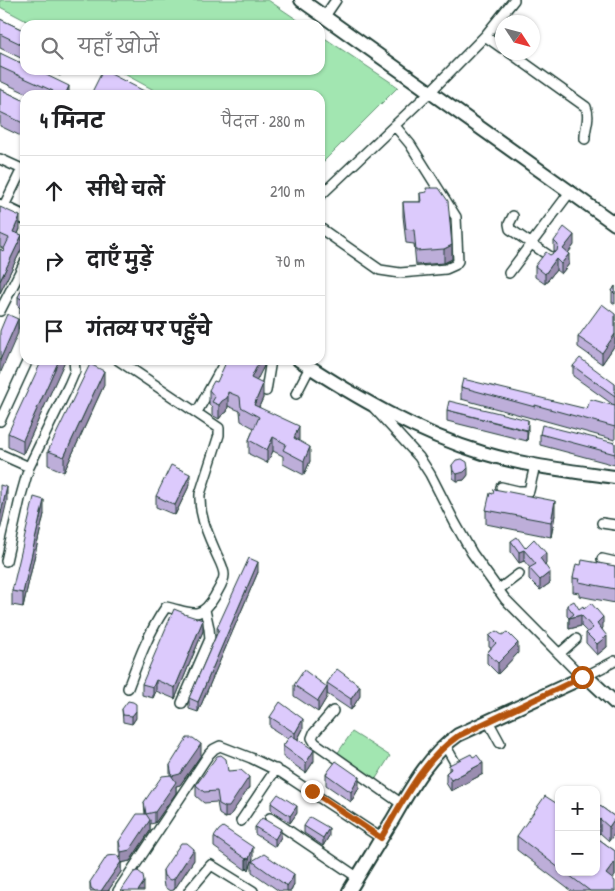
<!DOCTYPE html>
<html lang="hi">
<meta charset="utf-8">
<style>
:root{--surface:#fff;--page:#f6f6f6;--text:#202124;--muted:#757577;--line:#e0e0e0}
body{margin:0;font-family:"Patrick Hand","Playpen Sans Deva",sans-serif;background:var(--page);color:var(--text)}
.controls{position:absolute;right:15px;bottom:15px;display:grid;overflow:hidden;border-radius:10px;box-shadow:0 1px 4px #0004}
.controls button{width:45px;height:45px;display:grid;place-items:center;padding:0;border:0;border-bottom:1px solid var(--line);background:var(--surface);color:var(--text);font:25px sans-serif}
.compass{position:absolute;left:495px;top:15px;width:45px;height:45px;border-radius:50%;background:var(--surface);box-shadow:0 1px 4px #0004;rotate:126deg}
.stop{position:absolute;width:15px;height:15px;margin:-11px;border:4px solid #b45309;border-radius:50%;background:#fff}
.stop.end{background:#b45309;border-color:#fff;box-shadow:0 1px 5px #0008}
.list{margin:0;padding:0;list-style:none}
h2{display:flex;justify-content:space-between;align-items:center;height:65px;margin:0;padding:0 20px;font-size:21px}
h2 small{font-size:16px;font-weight:400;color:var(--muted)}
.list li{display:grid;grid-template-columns:32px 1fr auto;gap:15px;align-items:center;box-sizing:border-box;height:70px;padding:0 20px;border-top:1px solid var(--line)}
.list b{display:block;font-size:19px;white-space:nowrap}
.list em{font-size:16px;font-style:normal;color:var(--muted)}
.icon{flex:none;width:28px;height:28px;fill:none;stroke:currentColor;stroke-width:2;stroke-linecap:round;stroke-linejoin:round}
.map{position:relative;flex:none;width:615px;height:891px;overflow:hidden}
.search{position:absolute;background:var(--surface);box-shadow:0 1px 4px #0004;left:20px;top:20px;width:305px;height:55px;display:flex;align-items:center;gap:12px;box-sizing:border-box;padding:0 18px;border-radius:15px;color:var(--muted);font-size:19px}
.panel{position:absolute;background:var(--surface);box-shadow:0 1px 4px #0004;left:20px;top:90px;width:305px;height:275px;border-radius:15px}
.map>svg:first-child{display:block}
</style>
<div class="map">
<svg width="615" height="891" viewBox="0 0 615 891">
<rect width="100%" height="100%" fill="#fff"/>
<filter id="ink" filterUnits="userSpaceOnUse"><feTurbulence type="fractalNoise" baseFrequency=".02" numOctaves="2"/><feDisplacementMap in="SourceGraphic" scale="10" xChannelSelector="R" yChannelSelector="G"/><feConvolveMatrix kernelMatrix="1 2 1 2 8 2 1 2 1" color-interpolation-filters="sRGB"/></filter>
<g filter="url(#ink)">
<!-- green -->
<path fill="#a2e6b1" stroke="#609272" d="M0 0H268L305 25H34L0 7Z
M320 35 398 87 320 165V95H163L117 70H320Z
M352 732 390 756 375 780 337 754Z"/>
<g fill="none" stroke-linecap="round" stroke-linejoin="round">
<defs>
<path id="street" d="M325 16 336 0
M485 36 502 48
M509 52 586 107C591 119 584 128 585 139
M0 159 22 169
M320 196 430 92 485 36 514 0
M3 208 22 169 25 170
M513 216 509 224 510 229 552 258
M320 228 380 270 400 273 446 269 455 265 458 261 456 217 410 144 395 126
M509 273 570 192
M0 311 25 262
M118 360 219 428V435L200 494C199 516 208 534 216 553 219 560 224 568 224 575 224 582 218 590 215 596 200 622 190 612 166 607 149 631 138 661 128 688
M266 391 271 360
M296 394 310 367
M374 408 419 457 430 474 455 523 472 553 505 599 582 677
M197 412 226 360
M0 421 28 360
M0 454 29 467 20 499 6 561
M29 467 69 385 75 371 74 360
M501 487 518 491H529L535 465
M602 523 615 525
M602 559 615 562
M498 590 519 574
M559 654 576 639
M586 676 615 661
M182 703 210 639 209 628 205 610
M333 711 314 733 312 738 315 743 402 804
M488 721 500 743
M445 745 457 766
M270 818 357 877
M241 821 276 769
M118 891 209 754 214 749 220 746 251 758 282 773 381 838
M189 891 211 865 253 891"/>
<path id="secondary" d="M301 0 615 224
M0 206 25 218
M299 360C357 398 418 433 483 453 526 466 571 471 615 477
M349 891C364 867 378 843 393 819 411 788 428 756 458 735L586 676 615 703"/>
</defs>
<!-- street casing -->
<use href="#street" stroke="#1f3d34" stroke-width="12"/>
<!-- secondary casing -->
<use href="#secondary" stroke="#1f3d34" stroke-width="16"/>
<!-- street -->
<use href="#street" stroke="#fff" stroke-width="9"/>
<!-- secondary -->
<use href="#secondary" stroke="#fff" stroke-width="12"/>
</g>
<!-- wall -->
<path fill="#bdaed9" stroke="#1f3d34" d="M0 19 25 31V60L0 48Z
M0 53 69 95H30L0 81Z
M47 70H63L60 76Z
M0 89 25 101V138L0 126Z
M420 193 452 259 444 263 416 265 414 244 406 243 403 216V202H420Z
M0 207 20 229 18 234 22 248 0 293V249L3 251 4 249 0 247Z
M554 241 574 245 568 253 569 264 561 274 556 270 545 284 535 277V266L555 252H554Z
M25 285V331L19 329 20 308 18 306V297Z
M615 286V304L612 302V291Z
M615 314V345L602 364 578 347V337Z
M65 360 23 454 8 447V433Z
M264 366 256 381 263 398 259 407 299 440 298 441 310 461 304 475 283 464V456L273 451 267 463 249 454V440L254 428 241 421 240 411 228 406 227 412 222 415 219 419 212 415V408L209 404V390L217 382Z
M573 366 615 384V440L535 418V419L461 399V387L587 409 615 406 573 376Z
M104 385 64 472 48 465V451Z
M447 410 528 431 527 441 447 421Z
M540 434 615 443V465L540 445Z
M452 465 468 475 464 480 457 481 453 478Z
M190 484 175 515 156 507V496Z
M486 510 555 515 551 537 486 524Z
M44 514 23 607 12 605V591Z
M511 541 525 548 546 564 545 565 550 583 540 590 529 579V568H530L524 561 519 563 511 552Z
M581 565 615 566V603L579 596V593L573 592V578Z
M258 572 198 712 189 709V698L217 633V628Z
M567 605 579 609H584L603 628 602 629 607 647 597 655 586 643V633L587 632 581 626 569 629V618L567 616Z
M184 614 203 631 175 699 156 691 153 698 142 695V684Z
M489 636 518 653 498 674 487 663V653L491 648 489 647Z
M327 683 360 696 351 710 327 694Z
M294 685 327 697 318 712 294 696Z
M122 709 136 718 132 724 123 722Z
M270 717 303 729 298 739 314 761 306 773 283 757V746L288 739 270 727Z
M201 755 180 785 176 786V793L155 823 150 824V831L130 861 121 863V872L108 891H90V882L121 861 119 851V841L145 814 144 802 170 775V765Z
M449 765 483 774 451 791 446 783V773L449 770Z
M228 771 249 788 229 817 225 818 219 814 217 802 204 803 196 796V785Z
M326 774 359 788 351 802 326 785Z
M271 803 297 813 290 823 271 810Z
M596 803 615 817 609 841 600 833 596 837 615 851V876L612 879 615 891H571L517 850V836L559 805V872H596Z
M304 826 329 836 323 846 304 833Z
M255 827 281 837 275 847 255 834Z
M214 837 253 858 249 870 247 868 246 870 214 847Z
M194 860 174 890 170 891 164 887 163 880V870Z
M252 861 294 884 292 889 291 891H279L252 872Z"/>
<!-- shaded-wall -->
<path fill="#9a8db0" stroke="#1f3d34" d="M60 70H63L60 76Z
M69 86V95H65Z
M20 216V229L13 244V232Z
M22 235V248L0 293V281Z
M574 235V245L563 260V249Z
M452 245V259L444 263V249Z
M569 254V264L561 274V264Z
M556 259V270L545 284V274Z
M18 319V333L0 374V360Z
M615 334V345L602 364V353Z
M59 360H65V361L23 454V440Z
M260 360H264V366L251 392V378Z
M104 371V385L64 472V457Z
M263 384V398L255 415 254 405Z
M228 392V406L227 412 222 415 219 419V405Z
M528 420V431L527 441V430Z
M299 426V440L294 452V438Z
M273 437V451L267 463V450Z
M310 447V461L304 475V461Z
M468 468V475L464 480 457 481V474Z
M190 474V484L175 515V505Z
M7 487V501L0 531V517Z
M44 500V514L23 607V593Z
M555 501V515L551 537V522Z
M524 550V561L519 563V552Z
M546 553V564L540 569V558Z
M258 562V572L198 712V702Z
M550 572V583L540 590V580Z
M581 615V626L569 629V618Z
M603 617V628L597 633V623Z
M203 620V631L175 699V688Z
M607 636V647L597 655V644Z
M518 643V653L498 674V663Z
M156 680V691L153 698V687Z
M360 686V696L351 710V699Z
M327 687V697L318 712V701Z
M136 711V718L132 724V716Z
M303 719V729L295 744V733Z
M201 744V755L180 785 176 786V793L155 823V812L172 776Z
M314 750V761L306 773V763Z
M483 763V774L451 791V780Z
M249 777V788L229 817 225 818V807Z
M359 777V788L351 802V792Z
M297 806V813L290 823V816Z
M615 818V833L609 841V827Z
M600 819V833L596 837V823Z
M150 820V831L130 861 121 863V852Z
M329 828V836L323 846V838Z
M281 829V837L275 847V839Z
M253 847V858L249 870V859Z
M194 849V860L174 890V879Z
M247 858V868L246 870V859Z
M121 862V872L108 891H101Z
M615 862V876L606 888V874Z
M294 874V884L292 889 291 891H287V886Z
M144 882V891H138Z"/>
<!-- building -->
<path fill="#dccafc" stroke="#1f3d34" d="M0 19 25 31V46L0 34Z
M0 53 25 65V70H36L69 86 65 95H51L53 91 0 67Z
M103 70 146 92 145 95H112L109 93 107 95H97L92 92Z
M0 89 25 101V124L0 112Z
M426 188H439L448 201 452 245 444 249 416 251 414 230 406 229 403 202H421L420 193 427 192Z
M0 207 20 216 13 232 22 235 0 281V249L3 251 9 238 0 234Z
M564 227 574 235 563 249 569 254 561 264 556 259 545 274 535 266 546 252 550 255 557 251 558 245 554 241Z
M24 284 25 285V322L19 319 24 309 20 308 23 300 18 297Z
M615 286V294L612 291Z
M602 304 615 314V334L602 353 578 337Z
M7 314 18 319 0 360V331Z
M580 358 615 384V396L573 366Z
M42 360H59L23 440 8 433Z
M227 360H260L251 378 263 384 254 405 299 426 294 438 310 447 304 461 283 450 286 444 273 437 267 450 249 440 259 417 241 407 240 397 228 392 227 398 222 401 219 405 212 402 215 397 209 390 214 381 217 382Z
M90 364 104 371 64 457 48 451Z
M463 379 587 409 590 399 615 406V427L535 405V407L461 387Z
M449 401 528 420 527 430 447 410Z
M542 425 615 443V454L540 434Z
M462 459 467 462 468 468 464 472 457 474 453 471 452 465 456 460Z
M171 465 190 474 175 505 156 496Z
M0 485 7 487 0 517Z
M494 489 555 501 551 522 486 510 490 493 493 494Z
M34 497 44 500 23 593 12 591Z
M517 537 525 548 534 539 546 553 540 558 550 572 540 580 529 568 536 564 524 550 519 552 511 541Z
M249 558 258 562 198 702 189 698 219 629 217 628Z
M582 560 615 566V589L579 582 580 579 573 578 576 564 581 565Z
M574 601 579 609 583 606 584 609 591 603 603 617 597 623 607 636 597 644 586 633 593 628 581 615 569 618 574 614 567 605Z
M174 609 184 613V614L203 620 175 688 156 680 153 687 142 684Z
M496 631 502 635 507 632 518 643 498 663 487 653 496 643 489 636Z
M337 669 360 686 351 699 327 683Z
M304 670 327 687 318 701 294 685Z
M128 701 133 702 136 704V711L132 716 123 715 122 709Z
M280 702 303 719 295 733 270 717Z
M291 735 314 750 306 763 283 746Z
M187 738H193L201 744 180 774 172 776 170 765Z
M471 754 473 757 477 755 483 763 451 780 446 773 451 769 449 765Z
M221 755 226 759 228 771 241 770 249 777 229 807H225L219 804 217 791 204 792 196 785 217 756Z
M336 761 359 777 351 792 326 774Z
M171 775 176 782 155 812 146 814 150 820 130 850 121 852 119 841 137 814H146L144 802 162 776Z
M278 794 297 806 290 816 271 803Z
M545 796 559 805V868L517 836Z
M596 803 615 817V818L609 827 600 819 596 823Z
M310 817 329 828 323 838 304 826Z
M262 818 281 829 275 839 255 827Z
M223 827 253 847 249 859 247 858 246 859 214 837 219 830Z
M596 837 615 851V862L606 874 615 881V891H590L565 872H596Z
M181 843H187L194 849 174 879 170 880 164 876 163 870Z
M264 854 294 874 292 879 287 886 252 861Z
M117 855 121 862 101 891H95L91 888 90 882 107 856Z
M138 871 143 875 144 882 138 891H121L134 872Z"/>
</g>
<g fill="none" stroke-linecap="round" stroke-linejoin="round" filter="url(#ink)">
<!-- route -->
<path stroke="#b45309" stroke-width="6" d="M312 791 381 838C403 801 423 760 458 736L582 677"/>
</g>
</svg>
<div class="controls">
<button>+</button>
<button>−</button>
</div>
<svg class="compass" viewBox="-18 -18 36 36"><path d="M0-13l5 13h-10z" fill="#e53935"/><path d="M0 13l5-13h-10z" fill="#757577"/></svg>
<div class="stop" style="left:582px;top:677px"></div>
<div class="stop end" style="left:312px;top:791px"></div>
<div class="search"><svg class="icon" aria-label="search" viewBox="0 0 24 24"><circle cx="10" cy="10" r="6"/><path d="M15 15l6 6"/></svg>यहाँ खोजें</div>
<section class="panel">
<h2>4 मिनट<small>पैदल · 280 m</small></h2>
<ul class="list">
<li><svg class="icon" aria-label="ahead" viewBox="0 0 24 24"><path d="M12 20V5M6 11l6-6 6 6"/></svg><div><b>सीधे चलें</b></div><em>210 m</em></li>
<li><svg class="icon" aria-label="right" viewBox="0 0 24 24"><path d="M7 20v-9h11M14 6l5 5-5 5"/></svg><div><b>दाएँ मुड़ें</b></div><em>70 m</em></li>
<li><svg class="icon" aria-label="arrive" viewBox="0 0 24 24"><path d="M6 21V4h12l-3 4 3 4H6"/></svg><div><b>गंतव्य पर पहुँचे</b></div></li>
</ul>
</section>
</div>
